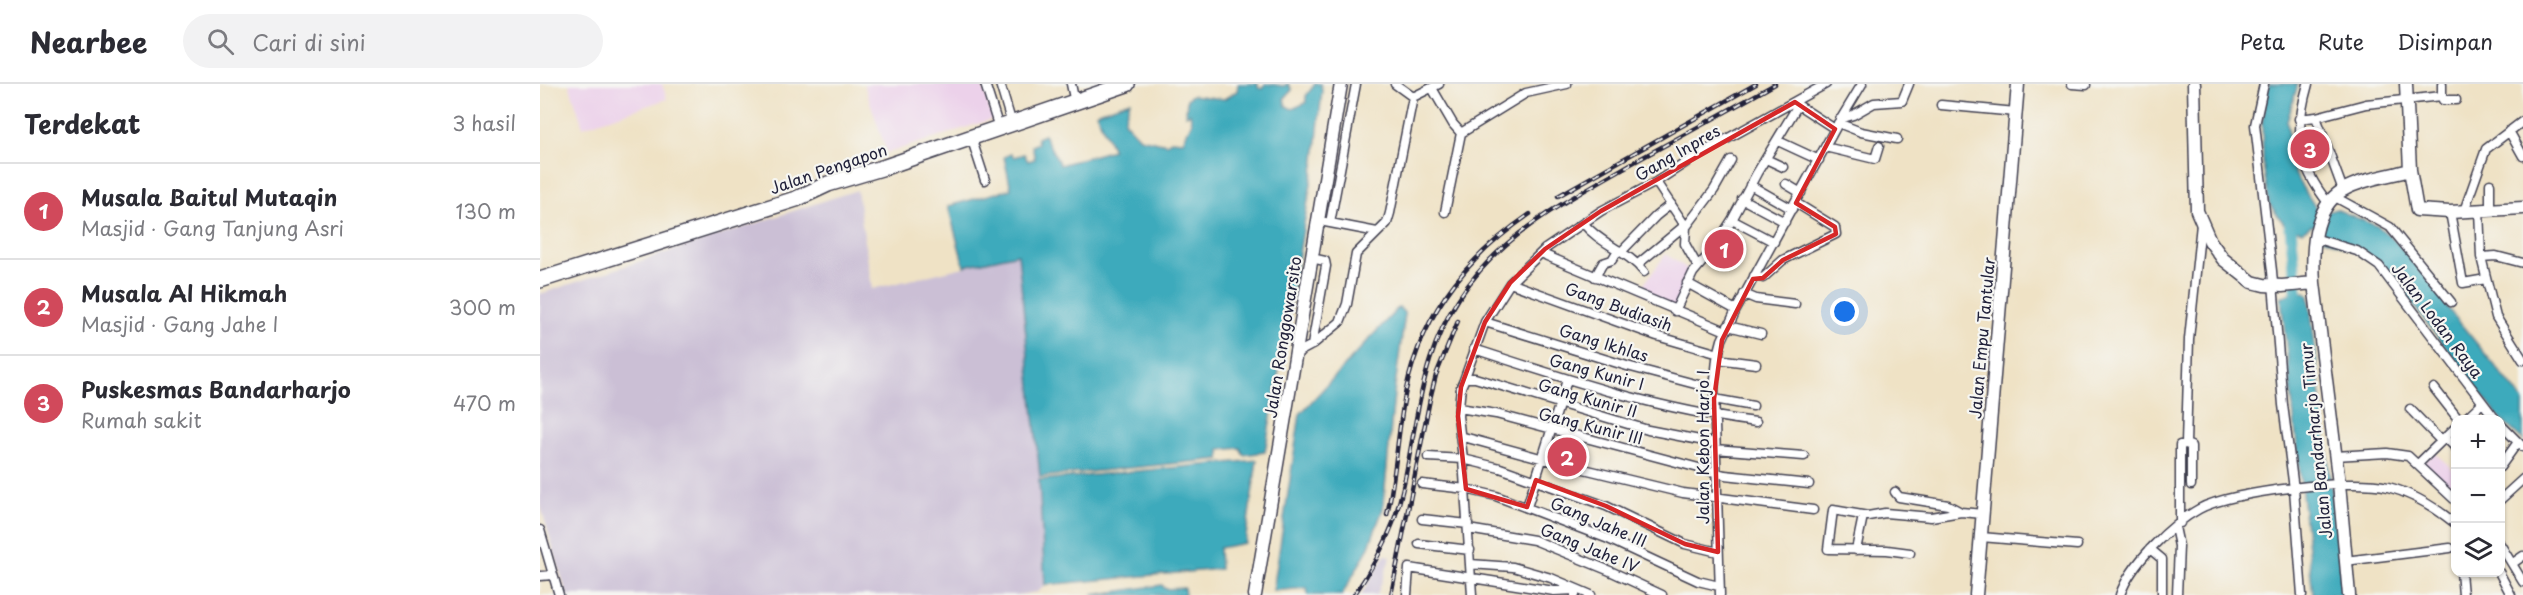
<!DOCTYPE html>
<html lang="id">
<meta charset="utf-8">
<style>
:root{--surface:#fff;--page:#f2f2f3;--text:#2b2b33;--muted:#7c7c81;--line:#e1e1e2;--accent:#d1495b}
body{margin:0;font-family:"Playpen Sans",sans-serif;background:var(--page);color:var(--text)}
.controls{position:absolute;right:18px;bottom:18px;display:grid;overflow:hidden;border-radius:12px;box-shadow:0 2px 4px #0004}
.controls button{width:54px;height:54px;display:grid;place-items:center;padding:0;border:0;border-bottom:2px solid var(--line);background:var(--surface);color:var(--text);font:30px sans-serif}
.you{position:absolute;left:1305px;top:228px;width:21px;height:21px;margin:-15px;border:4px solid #fff;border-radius:50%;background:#1a73e8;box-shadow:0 0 0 9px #1a73e833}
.badge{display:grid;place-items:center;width:39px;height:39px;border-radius:50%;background:var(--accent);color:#fff;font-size:20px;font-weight:700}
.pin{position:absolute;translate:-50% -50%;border:3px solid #fff;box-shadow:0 2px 6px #0006}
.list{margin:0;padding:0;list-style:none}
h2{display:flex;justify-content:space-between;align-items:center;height:78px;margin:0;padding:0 24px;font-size:26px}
h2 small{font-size:20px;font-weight:400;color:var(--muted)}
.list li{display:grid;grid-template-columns:39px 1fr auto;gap:18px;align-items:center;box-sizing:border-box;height:96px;padding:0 24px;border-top:2px solid var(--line)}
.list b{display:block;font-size:22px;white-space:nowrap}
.list p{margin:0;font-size:20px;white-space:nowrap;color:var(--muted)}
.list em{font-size:20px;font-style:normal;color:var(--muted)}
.icon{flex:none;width:33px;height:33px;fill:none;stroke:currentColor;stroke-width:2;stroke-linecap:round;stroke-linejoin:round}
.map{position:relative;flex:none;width:1983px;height:511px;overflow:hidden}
header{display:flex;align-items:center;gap:36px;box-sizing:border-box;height:84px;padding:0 30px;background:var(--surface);border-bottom:2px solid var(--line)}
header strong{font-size:28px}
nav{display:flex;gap:33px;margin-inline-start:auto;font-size:21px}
.search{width:420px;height:54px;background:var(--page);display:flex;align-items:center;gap:15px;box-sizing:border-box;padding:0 21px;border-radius:33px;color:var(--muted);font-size:22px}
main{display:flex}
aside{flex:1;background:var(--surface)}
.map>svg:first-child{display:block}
</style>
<header>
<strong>Nearbee</strong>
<div class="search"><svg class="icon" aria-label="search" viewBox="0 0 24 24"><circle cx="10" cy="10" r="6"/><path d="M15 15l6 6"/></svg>Cari di sini</div>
<nav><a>Peta</a><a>Rute</a><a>Disimpan</a></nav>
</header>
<main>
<aside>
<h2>Terdekat<small>3 hasil</small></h2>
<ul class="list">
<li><span class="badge">1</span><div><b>Musala Baitul Mutaqin</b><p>Masjid · Gang Tanjung Asri</p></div><em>130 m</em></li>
<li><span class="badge">2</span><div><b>Musala Al Hikmah</b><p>Masjid · Gang Jahe I</p></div><em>300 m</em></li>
<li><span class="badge">3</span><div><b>Puskesmas Bandarharjo</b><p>Rumah sakit</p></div><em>470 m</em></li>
</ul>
</aside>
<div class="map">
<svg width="1983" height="511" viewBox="0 0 1983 511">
<rect width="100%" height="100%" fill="#f6f6f2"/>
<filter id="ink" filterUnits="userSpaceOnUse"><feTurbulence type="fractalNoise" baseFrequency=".0167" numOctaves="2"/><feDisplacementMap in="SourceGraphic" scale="12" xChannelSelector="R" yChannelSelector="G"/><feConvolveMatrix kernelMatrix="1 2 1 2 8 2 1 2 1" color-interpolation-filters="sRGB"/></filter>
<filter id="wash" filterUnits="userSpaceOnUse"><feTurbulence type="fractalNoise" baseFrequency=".008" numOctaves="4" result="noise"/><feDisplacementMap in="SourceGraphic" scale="24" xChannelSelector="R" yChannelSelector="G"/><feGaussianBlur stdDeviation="1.35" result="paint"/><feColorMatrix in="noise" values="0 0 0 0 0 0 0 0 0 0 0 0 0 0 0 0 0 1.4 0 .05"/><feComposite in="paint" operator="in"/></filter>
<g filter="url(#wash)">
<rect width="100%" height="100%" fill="#efe2c5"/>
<!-- built -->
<path fill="#ecd1ea" d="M29 0H122L127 15 43 43Z
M324 0H442L453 35 347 69Z
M1126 170 1152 188 1135 225 1099 207Z
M1894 368 1915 387 1914 404 1907 398 1903 402 1881 382Z"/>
<!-- industrial -->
<path fill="#cbbfd5" d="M317 106 332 205 478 170 500 393 505 501 498 508 477 511H27L0 420V210Z
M845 471 851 472 837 511H821Z"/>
<!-- water -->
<path fill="#3daabc" stroke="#30667c" stroke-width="1.5" d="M698 0H718V4L722 5 725 0 744 2 748 0 752 6 744 15 746 22 752 25 766 19V12L775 0H781L782 6 775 76 725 368 704 371 700 364 680 366V375L500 393 478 170 424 182 408 122 471 105 464 73 471 70 474 73 484 70 488 77 495 75 492 62 498 59 497 54 504 51 520 81 573 66 556 29 590 17 584 37 600 54 627 60 631 56 643 57 652 38 650 29 646 31 647 15 652 11 684 15 697 7Z
M1729 0H1758L1747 38 1754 87 1759 98 1776 124 1787 128 1796 125 1839 143 1854 156 1882 185 1911 228 1983 316V356L1961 336 1840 178 1783 154 1781 144 1772 141 1762 147 1745 141 1729 120 1723 80 1722 38Z
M1759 206 1760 209 1766 208 1769 211 1804 511H1773L1741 213Z
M859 223 865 230 854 310 843 425 828 465 802 511H768L767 504 733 507 760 330Z
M717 376 705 459 679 464 680 485 505 501 499 396Z
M622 501 625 505 644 504 645 511H552Z"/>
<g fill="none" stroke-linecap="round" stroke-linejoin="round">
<!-- river -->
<path stroke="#3daabc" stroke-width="12" d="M1749 127 1757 211"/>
</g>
</g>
<g filter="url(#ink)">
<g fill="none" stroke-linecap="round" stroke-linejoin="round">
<defs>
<path id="street" d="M445 0 459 44
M460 0 472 40
M531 0 535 19
M855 0 873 13
M1532 0 1546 1
M1724 0 1715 41 1732 187 1743 321 1754 405 1762 511
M1768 0C1754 49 1756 79 1789 120
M892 4 913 40 921 49
M1902 12 1903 16H1916
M1401 21 1476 28
M1776 33 1803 106
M1300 35 1313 31 1334 19 1362 17 1369 0
M1759 35 1776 33 1826 20 1902 12V0
M1298 39 1321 48 1357 55
M1969 47 1983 72
M431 53 445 96
M1238 57 1279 76
M1285 63 1335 75 1339 62
M1226 75 1243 83
M1116 98 1146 143 1174 106 1191 76
M1246 100 1261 109
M1210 101 1252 125
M1795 113 1850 143 1911 218
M1202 115 1245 138
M1939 126 1941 173 1956 233 1983 276
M1950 126V100
M1924 127 1946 65 1983 37
M905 128 921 49 986 9 1027 0
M1910 128 1923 199 1946 195
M1192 136 1234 158
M785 138 837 148
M790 139 816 0
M1044 140C1060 160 1088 167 1104 188
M1146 143 1145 160 1158 183
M1774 154 1817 167 1839 182 1956 336
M1174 164 1184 172
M1005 165 1003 169 1007 172 1186 247
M1081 168 1116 132 1131 120
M1941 173 1956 172 1983 179
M771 174 785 177 786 182 772 261
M1098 180 1144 142
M1214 192 1223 194 1243 176 1296 150 1295 143 1256 119
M1055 193 1063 179 1072 176 1078 166
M970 199 1117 252 1179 270
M1147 199 1196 226
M1204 210 1216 215 1255 220
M1135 227 1153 189 1174 164 1192 136 1217 89 1258 21 1295 45
M945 238 1087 282 1174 305
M1188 242 1221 250
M934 265C1026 295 1119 326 1216 338
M757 269 772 261 800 238 807 220 816 170 847 139 850 129 873 13 899 0
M1177 275 1216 280
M924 296 945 238 970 199 1005 165 1061 127 1116 98 1156 72 1286 0
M1894 304 1919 336
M1174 315 1213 322
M919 324 956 330 1185 391 1269 400
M1870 325 1901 357
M1924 336 1942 319
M1960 340 1983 363
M920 352 1015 378 1143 409 1273 426
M1905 353 1916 364
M1646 360 1651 362V401
M1175 365 1264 372
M1795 372 1847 369 1868 372 1916 417
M888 373 923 375 960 384 1066 422 1145 460 1178 468
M1878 380 1916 343
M1960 383 1978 358
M882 400 926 405 956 412 1066 454 1158 497 1179 502
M1355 408 1359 413 1408 421 1421 428 1443 430
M1960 416 1983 395
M987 423 1027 296
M882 435 928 440
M1640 439V361L1646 360 1649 255 1661 140
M1635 443 1639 462 1637 511
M928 445 994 456 1070 487 1122 511
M0 446 19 511
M1441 453 1537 461
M879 460 930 466
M1960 460 1983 498
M1610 465 1622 475V511
M1316 466 1323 432
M1370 469 1347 466 1288 465 1293 426 1328 432 1345 429 1391 433 1421 428
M1805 477 1910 464
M1973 479 1983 472
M930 480 973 483 1011 494 1051 511
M1921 488 1923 511
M1959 488 1971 511
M0 492 13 491
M867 511 869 484 1014 507 1036 506 1035 511
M932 511 923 375 918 332 921 303 925 294H935L1108 346 1175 359
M1180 511 1174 305 1177 275 1182 256 1196 226 1296 43 1322 0
M1580 511C1590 481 1631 440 1659 425 1691 407 1812 394 1848 403 1872 409 1896 424 1916 440"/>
<path id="secondary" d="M1654 0 1657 127 1670 157 1683 175 1712 198 1724 201 1742 202 1774 199C1772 168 1772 125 1803 106 1822 95 1849 92 1870 86
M1866 0 1870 86 1877 126 1910 128 1983 124
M1774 199 1799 400 1809 511
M1436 511 1478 0"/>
<path id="primary" d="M715 511 801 0"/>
<path id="highway" d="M0 196 256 115 288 100 345 83 587 0"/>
</defs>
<!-- street casing -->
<use href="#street" stroke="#413f50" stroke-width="11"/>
<!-- secondary casing -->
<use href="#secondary" stroke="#413f50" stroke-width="15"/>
<!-- primary casing -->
<use href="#primary" stroke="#413f50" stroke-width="15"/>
<!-- highway casing -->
<use href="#highway" stroke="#413f50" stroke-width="18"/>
<!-- street -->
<use href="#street" stroke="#fff" stroke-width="8"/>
<!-- secondary -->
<use href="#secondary" stroke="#fff" stroke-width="12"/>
<!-- primary -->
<use href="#primary" stroke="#fff" stroke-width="12"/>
<!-- highway -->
<use href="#highway" stroke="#fff" stroke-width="15"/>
<defs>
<path id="rail" d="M1018 112 1216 0
M847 431C855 395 857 358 863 322 876 238 921 177 990 130
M814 511C830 488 843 465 853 439 871 387 873 329 890 276 923 170 1006 128 1096 77 1142 52 1189 26 1235 0
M851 511 890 315 896 291 918 237"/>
</defs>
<!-- rail casing -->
<use href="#rail" stroke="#22223b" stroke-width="4.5"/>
<!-- rail -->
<use href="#rail" stroke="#f6f6f2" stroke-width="2" stroke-dasharray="7" stroke-linecap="butt"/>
</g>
</g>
<!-- marked area -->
<path fill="none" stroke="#d62828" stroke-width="4.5" stroke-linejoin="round" d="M1255 18 1295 45 1256 119 1295 143 1296 150 1243 176 1223 194 1213 195 1182 256 1174 315 1178 468 1145 460 1066 422 996 396 987 423 926 405 918 332 921 303 945 238 970 199 1005 165 1061 127Z"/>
<g text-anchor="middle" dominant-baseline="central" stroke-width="4.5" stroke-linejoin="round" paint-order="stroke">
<!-- street labels -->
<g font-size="16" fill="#22223b" stroke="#f6f6f2">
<text transform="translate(1137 68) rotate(-30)">Gang Inpres</text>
<text transform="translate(288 84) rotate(-19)">Jalan Pengapon</text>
<text transform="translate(1079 222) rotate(20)">Gang Budiasih</text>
<text transform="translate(1898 236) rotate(53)">Jalan Lodan Raya</text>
<text transform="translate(742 253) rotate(-81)">Jalan Ronggowarsito</text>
<text transform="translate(1441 254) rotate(-85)">Jalan Empu Tantular</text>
<text transform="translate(1064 258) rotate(17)">Gang Ikhlas</text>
<text transform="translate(1057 287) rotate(15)">Gang Kunir I</text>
<text transform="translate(1048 313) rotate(16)">Gang Kunir II</text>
<text transform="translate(1051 341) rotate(14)">Gang Kunir III</text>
<text transform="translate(1775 357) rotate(-96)">Jalan Bandarharjo Timur</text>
<text transform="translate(1162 363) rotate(-90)">Jalan Kebon Harjo I</text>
<text transform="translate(1059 437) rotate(23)">Gang Jahe III</text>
<text transform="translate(1050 463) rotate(22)">Gang Jahe IV</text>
</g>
</g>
</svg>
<div class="controls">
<button>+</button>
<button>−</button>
<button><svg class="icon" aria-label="layers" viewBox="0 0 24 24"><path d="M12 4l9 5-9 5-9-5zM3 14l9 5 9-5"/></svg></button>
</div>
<div class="you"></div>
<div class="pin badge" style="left:1184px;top:165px">1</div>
<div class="pin badge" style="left:1027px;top:373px">2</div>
<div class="pin badge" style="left:1770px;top:65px">3</div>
</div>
</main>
